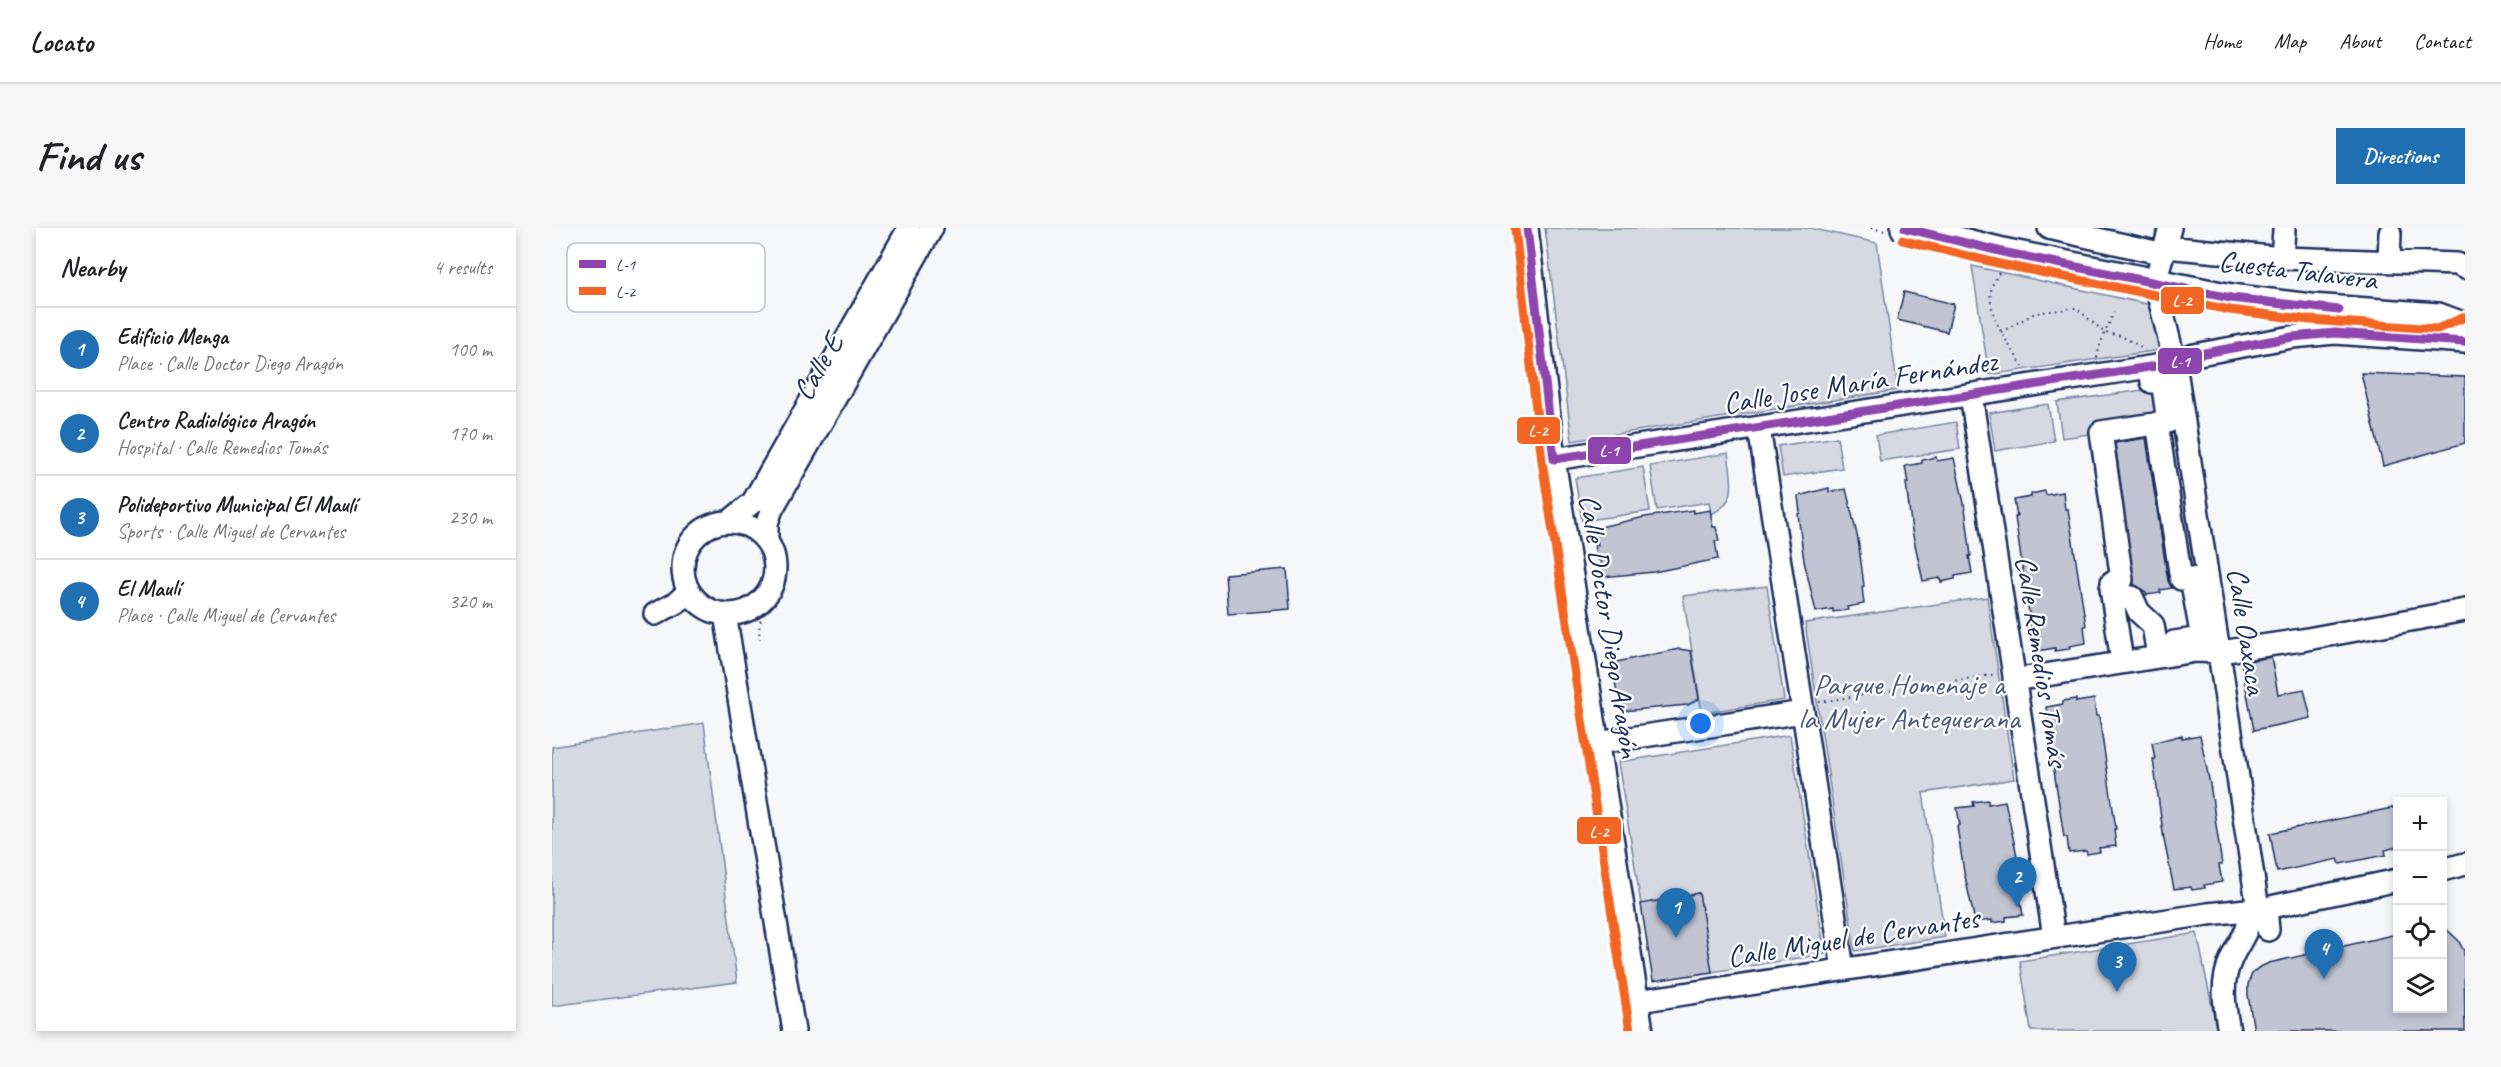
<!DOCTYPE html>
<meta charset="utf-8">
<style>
:root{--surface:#fff;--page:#f6f6f6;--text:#202124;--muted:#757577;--line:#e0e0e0;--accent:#1f6fb2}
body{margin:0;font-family:Caveat,sans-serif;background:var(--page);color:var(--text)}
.controls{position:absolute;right:18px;bottom:18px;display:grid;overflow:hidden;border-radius:0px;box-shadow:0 3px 9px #0003}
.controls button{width:54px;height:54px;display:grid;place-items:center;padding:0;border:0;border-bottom:2px solid var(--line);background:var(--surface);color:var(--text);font:30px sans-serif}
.you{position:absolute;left:1149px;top:496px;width:21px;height:21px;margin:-15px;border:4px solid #fff;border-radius:50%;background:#1a73e8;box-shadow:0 0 0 9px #1a73e833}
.badge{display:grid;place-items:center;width:39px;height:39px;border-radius:50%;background:var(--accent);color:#fff;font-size:20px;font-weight:700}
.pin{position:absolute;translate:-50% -50px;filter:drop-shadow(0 2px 3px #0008)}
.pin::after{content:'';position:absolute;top:32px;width:21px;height:18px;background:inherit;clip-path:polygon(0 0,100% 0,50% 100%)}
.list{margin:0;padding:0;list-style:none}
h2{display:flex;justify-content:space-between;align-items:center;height:78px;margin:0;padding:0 24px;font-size:26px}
h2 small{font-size:20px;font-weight:400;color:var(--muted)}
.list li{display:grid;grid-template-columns:39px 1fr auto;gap:18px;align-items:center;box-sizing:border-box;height:84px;padding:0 24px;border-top:2px solid var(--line)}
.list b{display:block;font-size:22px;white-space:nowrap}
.list p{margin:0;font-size:20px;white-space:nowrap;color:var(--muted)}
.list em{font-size:20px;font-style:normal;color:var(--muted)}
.icon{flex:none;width:33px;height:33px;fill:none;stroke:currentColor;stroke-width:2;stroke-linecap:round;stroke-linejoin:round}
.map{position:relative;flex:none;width:1913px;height:803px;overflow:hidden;border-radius:0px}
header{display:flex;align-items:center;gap:36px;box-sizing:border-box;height:84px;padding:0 30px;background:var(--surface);border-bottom:2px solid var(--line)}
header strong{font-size:28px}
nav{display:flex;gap:33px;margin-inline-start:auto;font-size:21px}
.intro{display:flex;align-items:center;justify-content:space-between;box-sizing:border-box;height:144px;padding:0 36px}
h1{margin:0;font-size:42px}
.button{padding:15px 27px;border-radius:0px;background:var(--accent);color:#fff;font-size:21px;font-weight:700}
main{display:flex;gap:36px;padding:0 36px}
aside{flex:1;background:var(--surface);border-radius:0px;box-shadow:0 3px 9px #0003}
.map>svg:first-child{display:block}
</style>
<header>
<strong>Locato</strong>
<nav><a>Home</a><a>Map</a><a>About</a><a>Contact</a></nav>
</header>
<div class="intro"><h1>Find us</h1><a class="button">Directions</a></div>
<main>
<aside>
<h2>Nearby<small>4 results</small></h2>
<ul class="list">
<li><span class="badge">1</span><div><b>Edificio Menga</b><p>Place · Calle Doctor Diego Aragón</p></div><em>100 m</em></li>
<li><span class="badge">2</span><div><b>Centro Radiológico Aragón</b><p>Hospital · Calle Remedios Tomás</p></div><em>170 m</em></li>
<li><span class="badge">3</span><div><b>Polideportivo Municipal El Maulí</b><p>Sports · Calle Miguel de Cervantes</p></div><em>230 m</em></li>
<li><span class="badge">4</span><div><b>El Maulí</b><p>Place · Calle Miguel de Cervantes</p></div><em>320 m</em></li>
</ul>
</aside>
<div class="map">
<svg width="1913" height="803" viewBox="0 0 1913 803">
<rect width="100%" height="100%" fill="#f6f7f9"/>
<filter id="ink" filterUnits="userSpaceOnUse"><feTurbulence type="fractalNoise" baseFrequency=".0167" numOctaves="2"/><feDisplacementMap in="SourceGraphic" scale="12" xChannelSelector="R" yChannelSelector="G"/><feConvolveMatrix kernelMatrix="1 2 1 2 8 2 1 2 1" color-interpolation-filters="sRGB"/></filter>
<g filter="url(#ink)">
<!-- green -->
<path fill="#d6d9e2" stroke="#7884a0" stroke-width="1.5" d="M993 0H1258L1325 15 1346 162 1020 213Z
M1420 38 1599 77 1607 122 1437 147Z
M1606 160 1612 195 1510 210 1505 174Z
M1496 176 1502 213 1443 223 1437 185Z
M1404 194 1408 221 1328 233 1324 207Z
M1285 209 1290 240 1231 249 1226 218Z
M1176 225C1179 251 1188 273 1159 286L1157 274 1105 282 1098 238Z
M1091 239 1098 283 1030 293 1023 250Z
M1215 358 1232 472 1150 485 1131 368Z
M1435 369 1462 551 1371 565 1393 709 1303 723 1253 395Z
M152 495 185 754 0 778V519Z
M1238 507 1273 726 1160 744 1147 665 1089 676 1066 534Z
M1645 705 1665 803H1479L1468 733Z"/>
<!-- building -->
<path fill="#c0c4d3" stroke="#1b2f5e" stroke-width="1.5" d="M1352 64 1402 76 1395 104 1345 92Z
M1809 145 1913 149V215L1831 238Z
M1594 210 1616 353 1620 360 1608 362 1609 365 1594 367V364L1582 357 1563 215Z
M1384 229 1385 233 1402 230 1413 280 1419 328H1417L1420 345 1403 348V351L1389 354 1388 350 1371 353 1360 303 1354 255H1356L1353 238 1370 235V232Z
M1277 260V264L1294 261 1306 311 1312 358 1310 359 1312 376 1295 379 1296 382 1281 384V381L1264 384 1252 333 1246 286 1248 285 1246 268Z
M1493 263 1494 267 1511 264 1513 281H1516L1534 398H1532L1534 415 1517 418 1518 421 1503 423V420L1486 423 1483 406H1480L1463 289H1465L1462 272 1479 269V266Z
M1141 282V285L1158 282 1161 299H1164L1167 313H1163L1166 331 1102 344 1050 349 1048 331 1045 332 1042 317H1046L1043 300 1093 289Z
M735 341 738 381 676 386 673 346Z
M1127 421 1139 423 1147 471 1136 477 1071 483 1069 466 1065 467 1063 452H1066L1064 434Z
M1719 429 1726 466 1752 461 1759 490 1702 502 1689 434Z
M1524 471V474L1542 471 1544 488H1547L1564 601H1562L1564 618 1547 620 1548 624 1535 626 1534 623 1517 625 1515 609H1512L1495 496 1497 495 1494 479 1511 476V473Z
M1630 507V510L1648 507 1658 556 1670 637H1667L1670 654 1652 657 1653 660 1640 662 1639 659 1622 661 1612 612 1601 531H1603L1600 515Z
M1436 572V576L1453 573 1464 623 1470 670H1468L1471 687 1454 689V693L1440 695V692L1423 694 1412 644 1405 598 1408 597 1405 580 1422 578 1421 574Z
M1845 579V619L1833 622 1834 627 1788 636 1786 631 1725 644 1718 605Z
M1147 665 1160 744 1101 753 1089 676Z
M1890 697 1906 712 1912 723 1913 803H1702L1696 767V756L1700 746 1706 740 1717 735 1845 706V780H1890Z"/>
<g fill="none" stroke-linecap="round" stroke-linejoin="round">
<defs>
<path id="minor" d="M975 0 1002 231 1090 803
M1497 0 1612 26
M1618 0 1603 54 1623 135 1706 681
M1614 19 1730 30 1905 36 1913 40
M1730 30 1732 2
M1837 33 1838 5
M1598 139 1600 154 1610 152 1616 194 1549 204 1570 352 1560 354 1562 373 1580 369 1587 384 1601 397 1605 422
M1419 167 1502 709
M1605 195 1629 351 1639 350 1650 410 1622 414
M1207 200 1291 741
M1002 231 1623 135 1642 127 1740 109 1783 105 1913 114
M131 340a46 46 0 1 1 92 0a46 46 0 1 1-92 0Z
M177 294 201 274 357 0
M215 312V295L220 281 380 0
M1559 360 1569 427
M103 386 124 375 137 363
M173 386 242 803
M1462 452 1644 423 1668 424 1750 412 1913 382
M1045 515 1251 484
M1890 642 1913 636
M1714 680 1716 702
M1086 773 1656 686 1714 680 1846 652
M1677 803C1672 777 1668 754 1680 729 1689 709 1698 705 1697 682"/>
<path id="major" d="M1353 0 1455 25 1679 70 1759 80 1886 89 1913 99"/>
</defs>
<!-- minor casing -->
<use href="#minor" stroke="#1b2f5e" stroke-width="26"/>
<!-- major casing -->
<use href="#major" stroke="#1b2f5e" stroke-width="32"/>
<!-- path -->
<path stroke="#1b2f5e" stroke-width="2" stroke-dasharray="1.5 4.5" stroke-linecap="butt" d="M1319 0 1333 3
M1447 45C1444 50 1440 56 1439 62 1435 89 1458 118 1472 140
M1449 104 1483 85 1524 80 1553 105 1569 108 1593 121
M1545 130C1548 112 1556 99 1563 82
M208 412C201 372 243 372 228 323
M1267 474 1445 446"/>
<!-- minor -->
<use href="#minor" stroke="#fff" stroke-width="21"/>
<!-- major -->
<use href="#major" stroke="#fff" stroke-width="27"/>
<defs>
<path id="bus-1" d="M975 0 1002 231 1623 135 1642 127 1740 109 1783 105 1913 114
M1353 0 1455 25 1679 70 1787 82"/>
<path id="bus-2" d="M963 1 990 233 1078 803
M1350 12 1453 37 1678 82 1758 92 1885 101 1913 89"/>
</defs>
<!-- bus-1 casing -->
<use href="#bus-1" stroke="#fff" stroke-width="14"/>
<!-- bus-2 casing -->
<use href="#bus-2" stroke="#fff" stroke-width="14"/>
<!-- bus-1 -->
<use href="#bus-1" stroke="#8e44ad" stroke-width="9"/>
<!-- bus-2 -->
<use href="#bus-2" stroke="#f26522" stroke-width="9"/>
</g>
</g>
<g text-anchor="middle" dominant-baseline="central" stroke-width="4.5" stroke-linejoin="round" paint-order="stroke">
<!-- street labels -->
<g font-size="30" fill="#1b2f5e" stroke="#fff">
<text transform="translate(1746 42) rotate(7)">Cuesta Talavera</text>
<text transform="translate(266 139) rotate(-60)">Calle E</text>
<text transform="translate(1308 154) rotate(-9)">Calle Jose María Fernández</text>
<text transform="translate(1058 398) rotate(81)">Calle Doctor Diego Aragón</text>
<text transform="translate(1695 403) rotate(81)">Calle Oaxaca</text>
<text transform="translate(1490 433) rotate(81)">Calle Remedios Tomás</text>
<text transform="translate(1301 709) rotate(-9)">Calle Miguel de Cervantes</text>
</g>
<!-- park labels -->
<g font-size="30" fill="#4a5a7f" stroke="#fff">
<text x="1357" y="456">Parque Homenaje a<tspan x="1357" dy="34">la Mujer Antequerana</tspan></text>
</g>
</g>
<!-- legend -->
<rect x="15" y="15" width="198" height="69" rx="9" fill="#fff" stroke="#bbc1cf" stroke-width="1.5"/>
<rect x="27" y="32" width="27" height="8" fill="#8e44ad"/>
<rect x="27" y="59" width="27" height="8" fill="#f26522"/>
<g font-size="16" fill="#1b2f5e">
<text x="64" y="42">L-1</text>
<text x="64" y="69">L-2</text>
</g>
<g stroke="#fff" stroke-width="2">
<rect x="1608" y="58" width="45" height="29" rx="6" fill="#f26522"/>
<rect x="1605" y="119" width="46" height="28" rx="6" fill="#8e44ad"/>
<rect x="964" y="188" width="45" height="29" rx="6" fill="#f26522"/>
<rect x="1035" y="208" width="45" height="29" rx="6" fill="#8e44ad"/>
<rect x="1024" y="588" width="46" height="29" rx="6" fill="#f26522"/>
</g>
<g font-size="16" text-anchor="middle" font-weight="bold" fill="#fff">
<text x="1630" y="78">L-2</text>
<text x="1628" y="139">L-1</text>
<text x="986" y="208">L-2</text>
<text x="1057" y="228">L-1</text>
<text x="1047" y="609">L-2</text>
</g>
</svg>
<div class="controls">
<button>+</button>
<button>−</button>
<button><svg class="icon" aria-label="locate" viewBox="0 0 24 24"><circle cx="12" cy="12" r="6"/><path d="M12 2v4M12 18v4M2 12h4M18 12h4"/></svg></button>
<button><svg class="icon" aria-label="layers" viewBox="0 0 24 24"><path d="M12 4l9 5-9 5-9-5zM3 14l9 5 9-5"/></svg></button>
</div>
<div class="you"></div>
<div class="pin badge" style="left:1124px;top:710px">1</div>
<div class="pin badge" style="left:1465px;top:679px">2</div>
<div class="pin badge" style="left:1565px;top:764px">3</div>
<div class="pin badge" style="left:1772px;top:751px">4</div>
</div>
</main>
